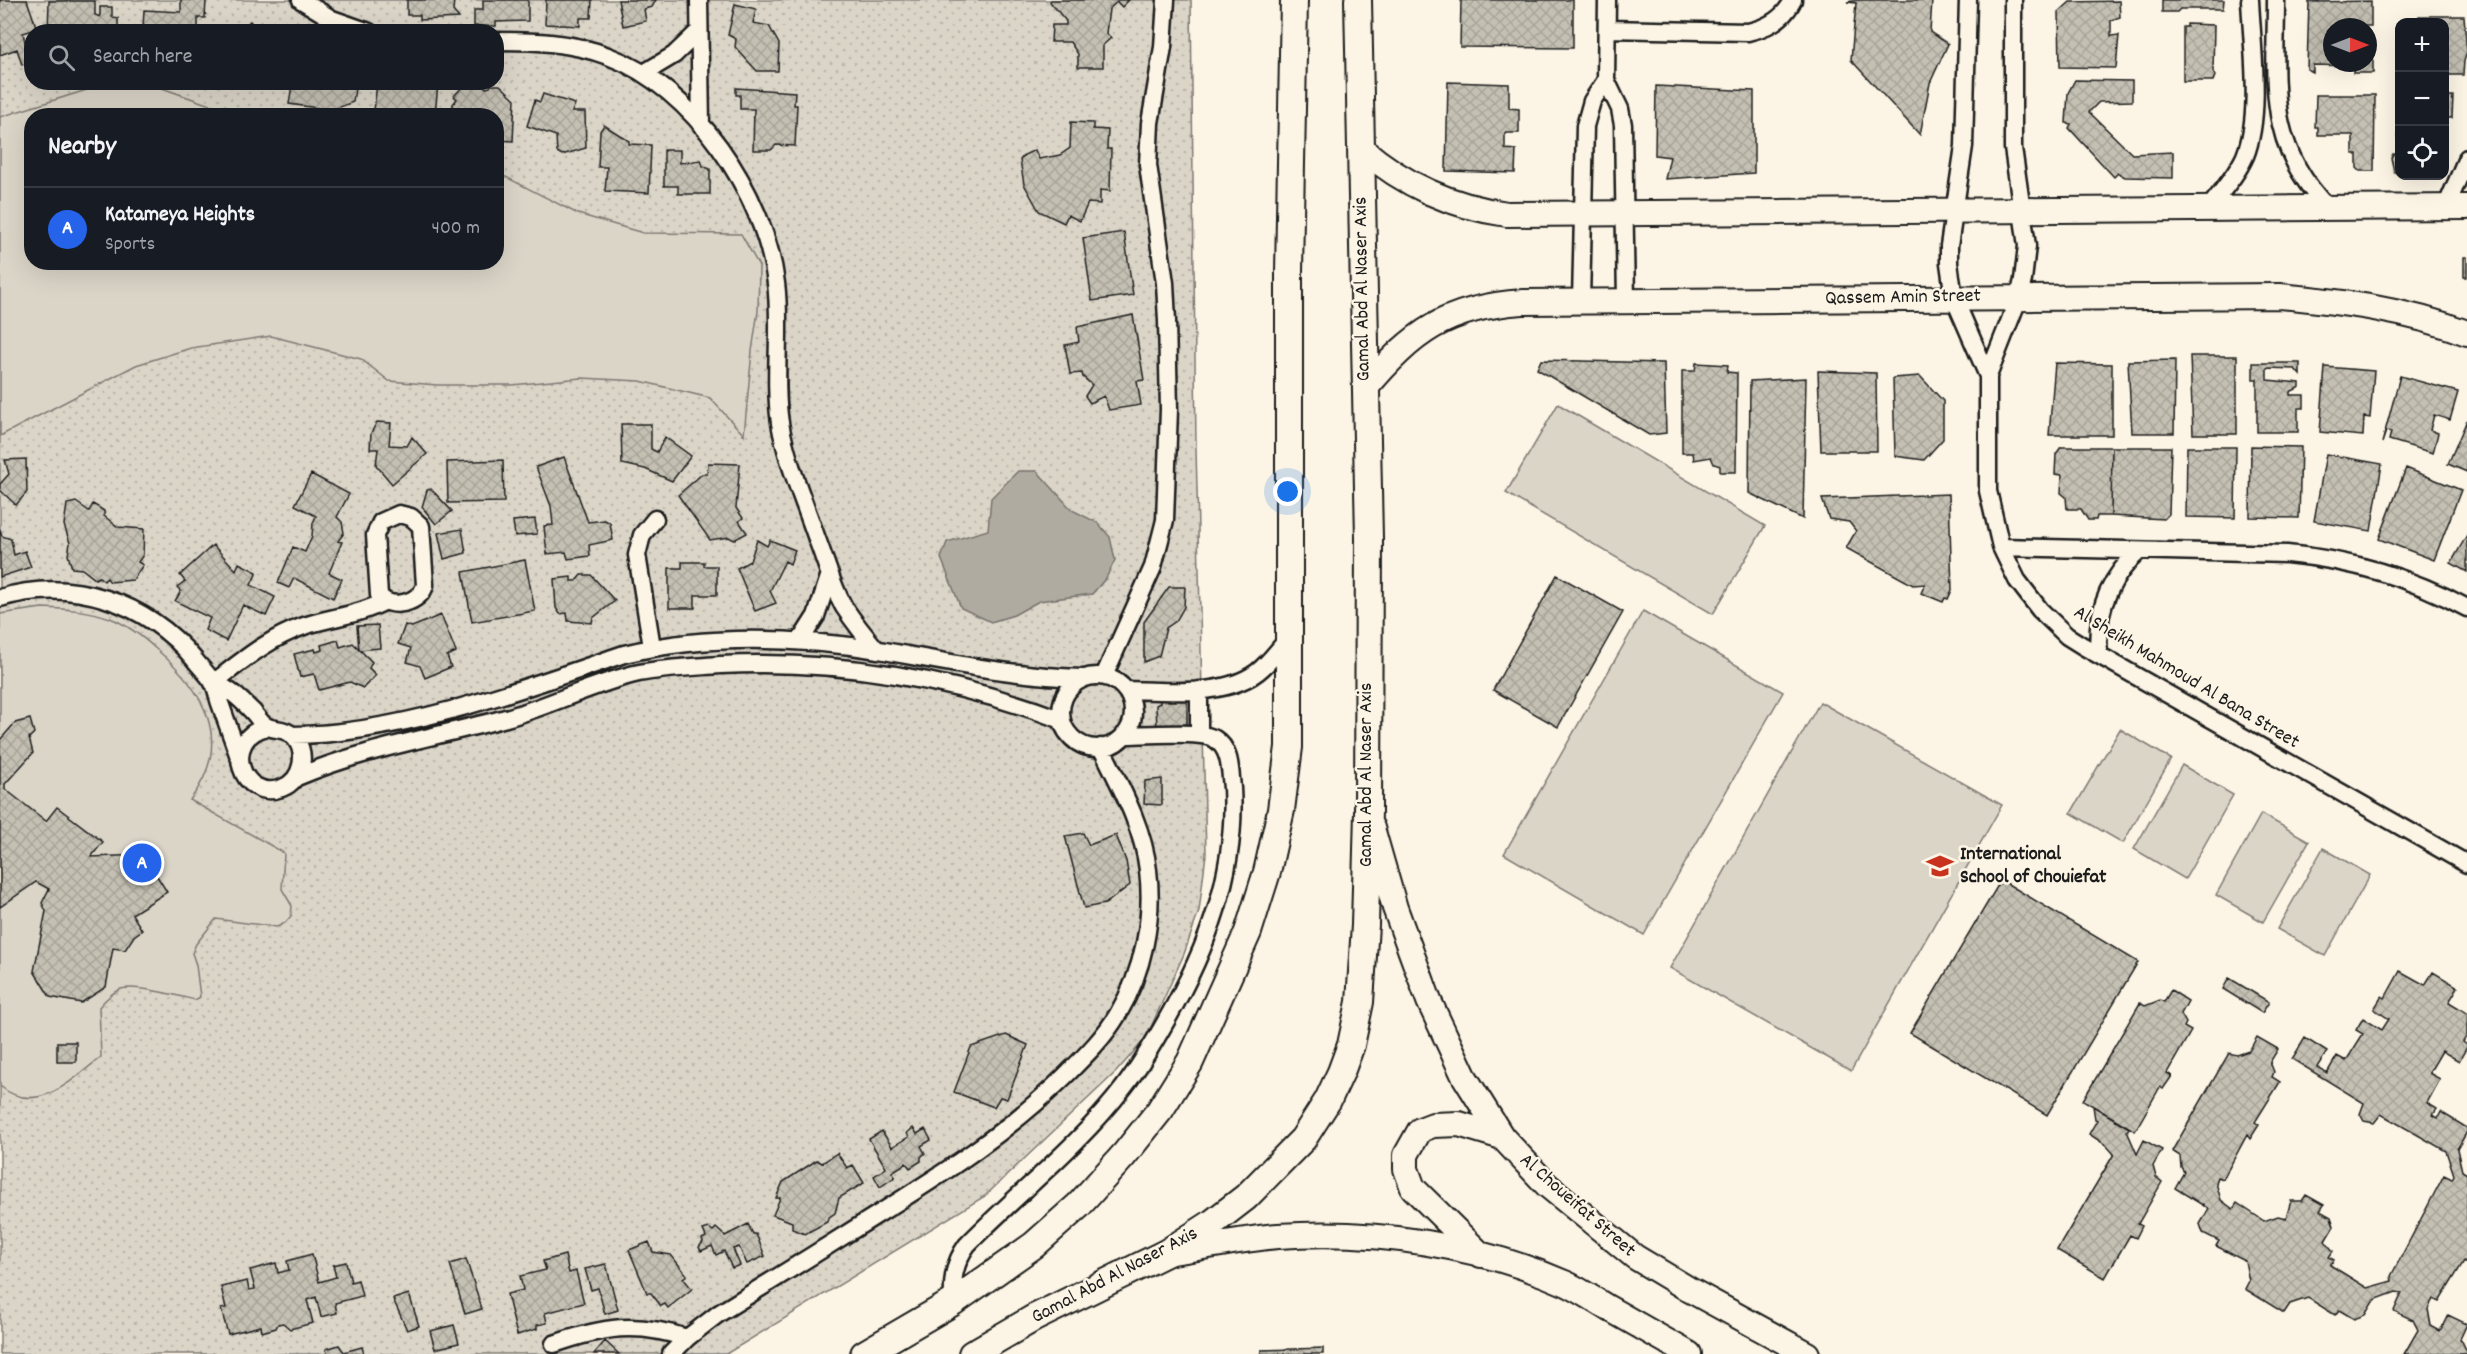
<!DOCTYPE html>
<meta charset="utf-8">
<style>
:root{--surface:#171b24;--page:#20242c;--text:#f1f3f6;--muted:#9ea1a6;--line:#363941;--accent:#2563eb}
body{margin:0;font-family:Dekko,sans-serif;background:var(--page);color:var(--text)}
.controls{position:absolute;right:18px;top:18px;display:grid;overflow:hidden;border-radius:12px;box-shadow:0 6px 24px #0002}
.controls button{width:54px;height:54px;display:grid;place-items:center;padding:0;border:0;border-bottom:2px solid var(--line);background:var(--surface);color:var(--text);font:30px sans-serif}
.compass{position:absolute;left:2323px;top:18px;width:54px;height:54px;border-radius:50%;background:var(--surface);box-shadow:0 6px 24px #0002;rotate:90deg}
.you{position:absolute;left:1288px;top:492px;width:21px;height:21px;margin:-15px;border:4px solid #fff;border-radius:50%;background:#1a73e8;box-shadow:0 0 0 9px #1a73e833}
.badge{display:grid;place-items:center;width:39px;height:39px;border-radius:50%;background:var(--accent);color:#fff;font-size:20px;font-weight:700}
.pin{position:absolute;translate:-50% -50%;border:3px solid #fff;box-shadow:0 2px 6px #0006}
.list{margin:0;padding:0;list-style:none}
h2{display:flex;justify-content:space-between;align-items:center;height:78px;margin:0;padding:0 24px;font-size:26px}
h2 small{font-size:20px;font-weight:400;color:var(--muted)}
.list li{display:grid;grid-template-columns:39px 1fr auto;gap:18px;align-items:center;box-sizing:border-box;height:84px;padding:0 24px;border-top:2px solid var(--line)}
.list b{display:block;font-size:22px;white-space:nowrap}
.list p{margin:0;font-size:20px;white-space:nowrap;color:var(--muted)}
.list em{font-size:20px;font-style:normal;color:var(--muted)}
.icon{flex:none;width:33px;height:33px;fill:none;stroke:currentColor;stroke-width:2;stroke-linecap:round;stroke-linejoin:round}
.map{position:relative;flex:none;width:2467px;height:1354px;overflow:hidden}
.search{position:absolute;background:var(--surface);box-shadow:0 6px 24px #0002;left:24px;top:24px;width:480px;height:66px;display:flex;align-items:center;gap:15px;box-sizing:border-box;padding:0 21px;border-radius:24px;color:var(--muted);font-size:22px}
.panel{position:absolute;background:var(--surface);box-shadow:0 6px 24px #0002;left:24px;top:108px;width:480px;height:162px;border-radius:24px}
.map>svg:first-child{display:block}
</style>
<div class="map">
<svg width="2467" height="1354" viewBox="0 0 2467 1354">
<defs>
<pattern id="grass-dots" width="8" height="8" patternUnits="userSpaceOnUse" patternTransform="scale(1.5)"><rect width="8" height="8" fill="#dbd5c8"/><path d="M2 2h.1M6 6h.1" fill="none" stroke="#bbb6ab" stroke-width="1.8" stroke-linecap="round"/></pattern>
<pattern id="building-cross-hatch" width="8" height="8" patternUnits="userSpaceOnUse" patternTransform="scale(1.5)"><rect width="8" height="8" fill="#c4c0b3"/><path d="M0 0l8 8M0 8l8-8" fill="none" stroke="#a8a499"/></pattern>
</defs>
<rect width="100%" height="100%" fill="#fcf5e5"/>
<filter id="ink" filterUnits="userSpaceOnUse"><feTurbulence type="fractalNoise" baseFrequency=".0167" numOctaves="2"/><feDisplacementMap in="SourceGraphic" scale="12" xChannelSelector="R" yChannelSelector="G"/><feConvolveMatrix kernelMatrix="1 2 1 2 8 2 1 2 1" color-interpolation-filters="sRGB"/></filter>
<g filter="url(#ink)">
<!-- grass -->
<path fill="url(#grass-dots)" stroke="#7c7872" stroke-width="1.5" fill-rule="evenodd" d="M0 0H1191L1196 449 1206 854 1199 911 1184 954 1146 1038 1116 1072 985 1196 726 1354H0ZM32 32H496V82H32ZM32 116H496V262H32Z"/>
<!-- garden -->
<path fill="#dbd5c8" stroke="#7c7872" stroke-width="1.5" d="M109 83H148L238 115 32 116V262H496L497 174H500L578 214 643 233 741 234 759 266 758 311 752 351 744 435 710 398 640 381 581 378 512 385H437L389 381 361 359 271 336 191 348 136 365 0 436V117Z
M1558 404 1765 526 1713 614 1506 493Z
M42 608C66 609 88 610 110 618 128 625 143 637 156 649 205 690 234 743 190 800L284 853 282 889 292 906 291 916 285 923 277 927 216 919 196 944 192 953 196 965 200 997 195 1000C179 996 136 984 121 989 112 992 105 1000 99 1007L101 1057C73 1079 37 1117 0 1086V614Z
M1643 611 1783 692 1644 935 1504 854Z
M1820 702 2002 805 1851 1071 1670 968Z
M2120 729 2171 759 2123 843 2071 813Z
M2182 765 2233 795 2185 879 2134 849Z
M2261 814 2309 841 2263 922 2216 895Z
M2323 848 2370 875 2325 956 2277 929Z"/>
<!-- water -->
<path fill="#b0aba1" stroke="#75726c" stroke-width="1.5" d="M1018 471H1037L1072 510 1098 523 1110 537 1115 560 1106 578 1092 594 1039 601 1014 615 991 622 961 608 941 558 947 542 988 530 991 498Z"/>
<!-- building -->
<path fill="url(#building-cross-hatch)" stroke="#1c1c1c" stroke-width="1.5" d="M0 0H27L37 29 23 33 26 46 31 44 32 46 31 61 22 65 17 49 0 55Z
M181 0H206L205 18H198V32H147V29L143 28 144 10 181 12Z
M407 0H454L453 11 459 18 420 20V15H407Z
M483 0H528V21L496 22V26H474V10H483Z
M546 0H592L591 18H580V26L545 24Z
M618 0H656L652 7 644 9 646 21 623 26Z
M1051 0H1129L1122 7 1117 2 1109 9 1106 33 1111 38 1103 45V67H1078V54L1070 42H1051L1052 25H1066V21L1050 2Z
M1461 0H1573V48L1460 47Z
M1858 0H1932L1930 32 1948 44 1930 83 1920 135 1851 60 1856 3 1847 2Z
M2162 0H2224L2223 9H2180L2177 12H2162Z
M49 1H95V15L100 17V7H112V17L118 18V32H48Z
M2119 1 2120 17 2111 20V36L2119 35 2116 68 2060 67 2059 12 2070 2Z
M2371 1V26H2334L2328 30H2332V63H2368V58H2373V73H2353V66L2313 65V72L2307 69 2309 2Z
M735 4 756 9 753 23 769 26 779 44 778 71H757L735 47 736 39 728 35Z
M2419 16H2464L2467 53 2464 61 2463 75H2444V22H2419Z
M250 21 259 32H239Z
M2187 24 2214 25 2213 72 2215 76 2213 81H2183V27H2187Z
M2075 80 2132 81V101L2099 102 2089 112 2132 154 2173 152V178L2125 177 2118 173 2114 177 2069 128 2071 124 2066 123 2068 93Z
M254 82H274V87Z
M289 82H356L353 102 332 110 289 104 292 85Z
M377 82H394V85L407 82 438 83 435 116 406 114 405 116H389L388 113 374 111Z
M467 82H481L486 88 490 87 491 85H500L515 99 513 141 496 140V116H452L453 104 457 99 454 96Z
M1448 82 1509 84V108L1519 109V133H1505V149L1516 150 1515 173 1446 171Z
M1656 86 1754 91V173L1665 179 1670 157 1655 155Z
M736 88 795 92 794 105H797L795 146 776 145 771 150H753L754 109H740V95H736Z
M543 94 575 104 572 112H585L586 148 562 155 557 152 556 136 527 126 535 100 540 102Z
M2316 95H2375L2374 171H2360L2357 168V154H2353V135H2318V127H2315Z
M2444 96H2453L2452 118H2444Z
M2399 116 2400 176H2408L2403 177 2399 176 2394 171 2391 158 2393 154H2398Z
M1071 122 1093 123V129L1108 130 1107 149H1111L1110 191 1100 190V204L1088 203 1080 221 1068 215 1064 223 1039 211 1024 184 1020 160 1024 155 1035 150 1039 159 1060 155 1070 148Z
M604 125 629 141V144L651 145 649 193 605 191 607 167H598L600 131Z
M664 150H680V163L701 160 703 166 710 169V194H678V186H664Z
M1124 232 1133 295 1092 301 1083 238Z
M2464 257H2467V277H2464Z
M1133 315 1144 380 1137 381 1141 405 1109 410 1104 396 1090 403 1085 396 1092 385 1083 377 1082 373 1070 374 1065 345 1079 342 1077 327Z
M2190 356H2237V434H2193Z
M1541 360 1664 363 1666 433 1649 435 1537 369Z
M2175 360 2174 433H2132L2128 361Z
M1696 363 1728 365 1727 372 1737 373 1736 472H1720V466L1714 464 1711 457 1694 460 1693 453H1682V371H1695Z
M2055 363 2112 364V435H2049Z
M2253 363H2300V375L2295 369 2267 368V380L2300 383V387L2290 392V395H2304V408H2298V432H2257V379H2253Z
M2325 367 2374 371 2370 418 2364 417 2363 436 2320 432Z
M1818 371 1876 373 1877 451H1821Z
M1920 376 1943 401V439L1924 460 1895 456 1893 378Z
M2400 376 2458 392 2450 420 2434 415 2430 430 2438 433 2433 453 2389 440 2391 432 2386 431 2382 443Z
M1806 378 1803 519 1749 493 1750 381Z
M2467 420V472L2448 464Z
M377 422 391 423 389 445 407 446 412 437 427 454 392 484 376 465 378 449H370L371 433Z
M621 424H651V449L657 452 665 437 691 456 672 481 645 469 622 464Z
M2251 446 2301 447 2299 518 2250 517Z
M2061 447H2112L2111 516H2097L2096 520H2088L2081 509H2067L2066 497 2061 493 2062 475 2055 474 2056 454Z
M2112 447H2171L2169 514 2164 519 2111 516Z
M2187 447H2236L2235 518 2186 517Z
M2326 454 2382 464 2371 531 2314 521Z
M564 457 588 522 605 520 610 523 613 540 589 545 590 556 568 559 566 552 547 554 544 526 553 525 551 506 536 467Z
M26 459 27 492 16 505 0 490V484L9 474 5 460Z
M503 460 504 502 448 503 447 462Z
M708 463 740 464 736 508 743 518 739 521 747 533 734 540 729 537 710 540 678 495 702 474H707Z
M2406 468 2461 490 2434 560 2379 539Z
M311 474 349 494 337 517 342 522 344 533 338 541 342 542 329 573 342 579 333 598 294 578 289 588 278 583 293 547 305 552 312 536 313 523 316 516 295 505Z
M431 489 452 511 436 524 422 507 427 490Z
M1949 494 1952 590 1948 599 1945 598 1943 602 1921 593 1925 584 1913 585 1846 548 1856 531 1849 522 1829 519 1822 499Z
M76 502 89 511 93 504 104 511V516L118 527 144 529 143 555 138 562 143 565 133 580 110 582 107 578 104 581 99 577 95 579 82 569 72 568 68 555 70 543 64 525 67 504Z
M535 519 537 534 515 536 513 521Z
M0 529 2 536 11 539 14 555 25 551 31 567 0 577Z
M462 529 466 553 444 559 438 533Z
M2467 535V572L2451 563Z
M757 540 767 546 770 540 795 550 790 564 785 561 770 591 776 603 755 611 737 568 750 561Z
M213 545 236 570 239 563 257 572 251 585 275 597 266 616 243 605 226 641 205 630 210 618 175 601 181 591 177 587 185 581 180 575Z
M525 560 535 611 472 622 463 572Z
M682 562H704V566H717V595H695V608H669V568H682Z
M581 575H591L615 601 593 618 592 623 568 621 567 613 560 614 556 608 554 579 571 577V581H576Z
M1557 575 1623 612 1558 727 1493 690Z
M1169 587H1185L1184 607 1176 621 1166 628 1159 656 1144 662V622Z
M441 615 456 652 447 656 451 667 425 678 420 666 407 662 411 648 398 644 405 625 412 627Z
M378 625 380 648 359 650 357 626Z
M338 640 340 647 353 643 372 662 369 668 376 675 363 688 350 682 319 690 314 674 300 677 294 654 315 649 316 652 322 650 321 645Z
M1160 694 1187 697V728H1157L1156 705 1160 703Z
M30 719 34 733 29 738 33 753 5 784V789L46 821 57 807 103 842 91 857 144 855 167 892 132 914 142 930 134 936 125 950 113 948 106 987 81 1003 50 997 34 971 46 911 42 903 49 889 36 882 0 907V740L15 723Z
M1162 779V805L1144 804 1145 781Z
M1083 833 1089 845 1116 835 1126 861 1130 885 1105 904 1084 908 1065 836Z
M2001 880 2138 962 2047 1115 1910 1033Z
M2400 971 2425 985 2433 972 2458 987 2449 1002 2467 1013V1035L2463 1042 2467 1045V1047L2459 1061 2442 1051 2429 1073 2440 1079 2427 1103 2437 1109 2433 1115 2438 1118 2441 1112 2467 1128V1132L2457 1149 2462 1171 2467 1174V1263L2464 1261 2439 1302 2433 1299 2428 1309 2431 1326 2440 1331 2448 1315 2467 1324 2460 1339 2467 1354H2404L2418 1330 2413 1320 2394 1311 2402 1293 2396 1292 2374 1300 2365 1315 2354 1319 2339 1310 2335 1315 2308 1298 2290 1304 2284 1313 2245 1289 2249 1281 2245 1261 2216 1246 2219 1241 2203 1233 2200 1224 2209 1209 2175 1188 2184 1172 2181 1167 2180 1156 2172 1151 2229 1053 2237 1055 2249 1051 2257 1037 2278 1049 2270 1062 2274 1072 2272 1077 2280 1082 2255 1122 2259 1125 2250 1139 2247 1135 2223 1179 2218 1177 2216 1183 2221 1200 2233 1209 2237 1203 2264 1221 2278 1216 2286 1218 2291 1201H2302L2306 1195 2324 1205 2320 1211 2331 1217 2334 1226 2325 1241 2333 1251 2329 1257 2334 1260 2330 1265 2367 1288 2392 1281 2391 1276 2444 1175 2452 1179 2454 1175 2446 1151 2381 1114 2374 1123 2364 1121 2360 1114 2364 1103 2292 1059 2305 1038 2327 1052 2317 1067 2327 1073 2337 1056 2346 1061 2363 1034 2356 1030 2363 1018 2382 1030 2389 1019 2374 1009 2382 996 2385 998Z
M2229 978 2269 1002 2262 1013 2223 989Z
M2171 990 2188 1001 2181 1014 2186 1023 2184 1027 2191 1031 2167 1073 2172 1076 2163 1089 2160 1087 2135 1131 2083 1100 2140 1003 2145 1006 2160 1000 2164 1002Z
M1006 1035 1028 1045 1007 1099 1000 1097 994 1107 954 1092 971 1047Z
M57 1042H76V1062H57Z
M2093 1106 2129 1128 2127 1131 2137 1154 2144 1140 2162 1150 2153 1166 2156 1177 2162 1182 2138 1224 2142 1226 2136 1238 2130 1235 2105 1278 2057 1250 2114 1154 2106 1145 2089 1134 2097 1120 2095 1119Z
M913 1128 917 1134 925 1129 931 1140 921 1146 925 1153 921 1157V1161L910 1168 906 1163 892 1172 895 1177 880 1187 874 1176 886 1168 869 1139 882 1131 892 1147 909 1137 907 1133Z
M837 1153 847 1168 853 1165 864 1183 839 1198 835 1213 828 1218 827 1222 805 1234 792 1229V1222L773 1215 780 1198H776L783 1182 817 1160 822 1163Z
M748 1224 753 1234H756L765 1256 747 1264 739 1247 733 1249 740 1265 732 1268 724 1251 716 1255 712 1246 701 1251 699 1247 703 1242 702 1239 706 1237 703 1230 709 1228 713 1231 716 1228 725 1236Z
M649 1242 653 1252 671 1255 687 1275 683 1278 692 1289 668 1308 665 1304 661 1306 651 1293H647L629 1250Z
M312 1254 319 1282 336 1277 333 1265 346 1262 351 1282 358 1280 362 1296 335 1303 337 1313 321 1317 316 1297 307 1300 313 1323 290 1329 283 1323 278 1324 276 1328 262 1332 261 1326 228 1334 221 1309 226 1308 221 1287 247 1281 249 1290 255 1289 250 1270 276 1263 278 1273 289 1270 287 1261Z
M565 1255 569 1273 576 1271 584 1303 545 1313 547 1323 537 1325V1329L517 1335 507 1294 523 1290 520 1276 546 1270 543 1261Z
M466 1259 482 1309 465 1314 450 1264Z
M606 1264 618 1310 605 1314 598 1288 591 1290 585 1269Z
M409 1294 419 1326 407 1330 393 1299Z
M454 1325 459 1343 435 1349 430 1331Z
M605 1341 619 1354H594Z
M339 1345 344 1352 362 1347 364 1354H327L326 1349Z
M1323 1348V1354H1261V1350Z"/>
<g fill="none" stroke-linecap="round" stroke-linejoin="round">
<defs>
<path id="minor" d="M301 0 332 19 369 32
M699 0 701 125
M1607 0 1606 80 1620 109 1623 125 1626 301
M1968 0 1964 146 1949 246V263L1954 298 1988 376
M2013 0V148L2027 246 2023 280 2019 297 1988 376V491L2001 547 2017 580 2040 610 2067 636 2083 646 2467 864
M2276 0C2276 82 2265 144 2328 208
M1607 29 1748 32C1767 28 1784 19 1793 0
M496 41C535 41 571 42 608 56 693 87 765 194 776 283 782 329 773 377 780 423 787 463 804 501 817 539 826 562 832 586 844 607 854 622 865 636 877 650
M644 73 674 55 699 31
M2446 207 2467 158
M2208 209C2221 192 2236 176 2245 156 2262 114 2252 46 2250 0
M1581 302 1585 126 1592 101 1606 80
M399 514 411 517 421 526 425 585C421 603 390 611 379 595L375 535 381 522Z
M2001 547 2287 554C2351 560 2410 577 2467 608
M0 598C72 577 146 601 194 659 200 667 209 675 214 684 217 690 218 699 221 706 227 723 233 740 239 757
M800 641 816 616 830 574
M652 647 637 555 642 535 655 519
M2099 655C2095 613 2108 579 2139 551
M1104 676 1153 567 1165 520 1169 409 1167 321 1165 283 1148 165 1150 123 1163 47 1166 0
M1061 712a36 36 0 1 1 72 0a36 36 0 1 1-72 0Z
M213 683C231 689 241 700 254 713 257 717 262 724 266 726 274 731 283 727 292 735 309 751 303 780 282 788 241 803 220 738 267 727
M213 683C242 661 269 638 304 626 331 617 360 615 385 601
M1126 690C1167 691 1230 698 1262 668 1272 659 1281 647 1290 636
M1199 734V690
M292 735C398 735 523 689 624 654 707 634 794 637 879 650 947 662 1013 676 1082 678
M297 777C363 749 436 737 506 718 551 706 593 683 639 673 665 668 693 667 720 665 837 659 953 679 1062 720
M953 1302C952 1280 954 1263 967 1245 1019 1192 1079 1146 1124 1087 1140 1066 1153 1044 1166 1021 1207 949 1237 873 1232 788 1230 771 1231 749 1215 739 1201 730 1143 735 1124 735
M554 1344C603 1327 636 1321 687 1338
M671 1354 687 1338 718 1314C770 1282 823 1249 875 1216 943 1174 1008 1132 1065 1076 1084 1057 1104 1038 1118 1014 1143 972 1154 919 1148 870 1143 826 1120 786 1101 747"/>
<path id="secondary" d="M1361 148C1404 185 1450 206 1507 214L2467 207
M1365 389C1413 332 1447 307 1523 302L2280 296C2344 302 2407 310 2467 333
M1372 828 1395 908 1429 1001 1464 1076 1502 1137 1547 1185 1635 1257 1690 1290 1807 1354
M1166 1253C1203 1248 1241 1239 1278 1236 1375 1229 1479 1245 1567 1284 1582 1291 1596 1301 1610 1309 1636 1324 1663 1339 1689 1354
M1481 1255 1413 1188 1406 1169V1155L1420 1130 1433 1125 1459 1124 1502 1137"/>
<path id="primary" d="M864 1354 953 1302 1034 1245 1079 1205 1124 1155 1160 1110 1190 1062 1248 932 1267 872 1281 810 1289 747V272L1294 0
M972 1354 1034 1318 1166 1253 1211 1224 1246 1197 1303 1139 1328 1100 1341 1072 1351 1045 1360 1002 1365 925 1368 812 1369 538 1358 0"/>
</defs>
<!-- minor casing -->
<use href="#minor" stroke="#1c1c1c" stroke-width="21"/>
<!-- secondary casing -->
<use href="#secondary" stroke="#1c1c1c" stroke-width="28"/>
<!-- primary casing -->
<use href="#primary" stroke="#1c1c1c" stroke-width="30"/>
<!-- minor -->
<use href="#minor" stroke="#fcf5e5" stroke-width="16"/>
<!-- secondary -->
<use href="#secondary" stroke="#fcf5e5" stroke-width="24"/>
<!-- primary -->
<use href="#primary" stroke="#fcf5e5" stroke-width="26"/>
</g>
</g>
<!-- icons -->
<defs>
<symbol id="school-bare" viewBox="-9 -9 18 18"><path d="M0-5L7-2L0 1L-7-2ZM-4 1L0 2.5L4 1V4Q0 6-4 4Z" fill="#c8321e" stroke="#fcf5e5" stroke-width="2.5" paint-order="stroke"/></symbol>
</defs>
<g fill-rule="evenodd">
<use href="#school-bare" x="1921" y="847" width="38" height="38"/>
</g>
<g text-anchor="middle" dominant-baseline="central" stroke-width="5" stroke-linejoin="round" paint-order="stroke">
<!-- street labels -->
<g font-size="20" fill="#1c1c1c" stroke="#fcf5e5">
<text transform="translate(1363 289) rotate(-91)">Gamal Abd Al Naser Axis</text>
<text transform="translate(1903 298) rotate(-1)">Qassem Amin Street</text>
<text transform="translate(2186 678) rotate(31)">Al Sheikh Mahmoud Al Bana Street</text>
<text transform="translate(1367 775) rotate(-90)">Gamal Abd Al Naser Axis</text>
<text transform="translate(1577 1206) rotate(41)">Al Choueifat Street</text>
<text transform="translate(1115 1276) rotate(-28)">Gamal Abd Al Naser Axis</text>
</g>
<!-- poi labels -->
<g font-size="20" font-weight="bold" fill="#1c1c1c" stroke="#fcf5e5" text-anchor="start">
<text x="1960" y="855">International<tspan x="1960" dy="23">School of Chouiefat</tspan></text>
</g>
</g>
</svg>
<div class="controls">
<button>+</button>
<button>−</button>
<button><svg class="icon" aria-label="locate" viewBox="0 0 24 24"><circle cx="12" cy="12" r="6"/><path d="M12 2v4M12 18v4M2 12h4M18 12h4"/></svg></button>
</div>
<svg class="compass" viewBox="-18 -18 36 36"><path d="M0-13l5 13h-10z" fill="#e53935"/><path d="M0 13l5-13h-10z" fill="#9ea1a6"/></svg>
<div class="you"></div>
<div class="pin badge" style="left:142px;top:863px">A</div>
<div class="search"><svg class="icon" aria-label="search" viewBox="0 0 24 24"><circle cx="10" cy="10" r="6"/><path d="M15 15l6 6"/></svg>Search here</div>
<section class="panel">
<h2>Nearby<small></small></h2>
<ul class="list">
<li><span class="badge">A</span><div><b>Katameya Heights</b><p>Sports</p></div><em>400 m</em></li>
</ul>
</section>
</div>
